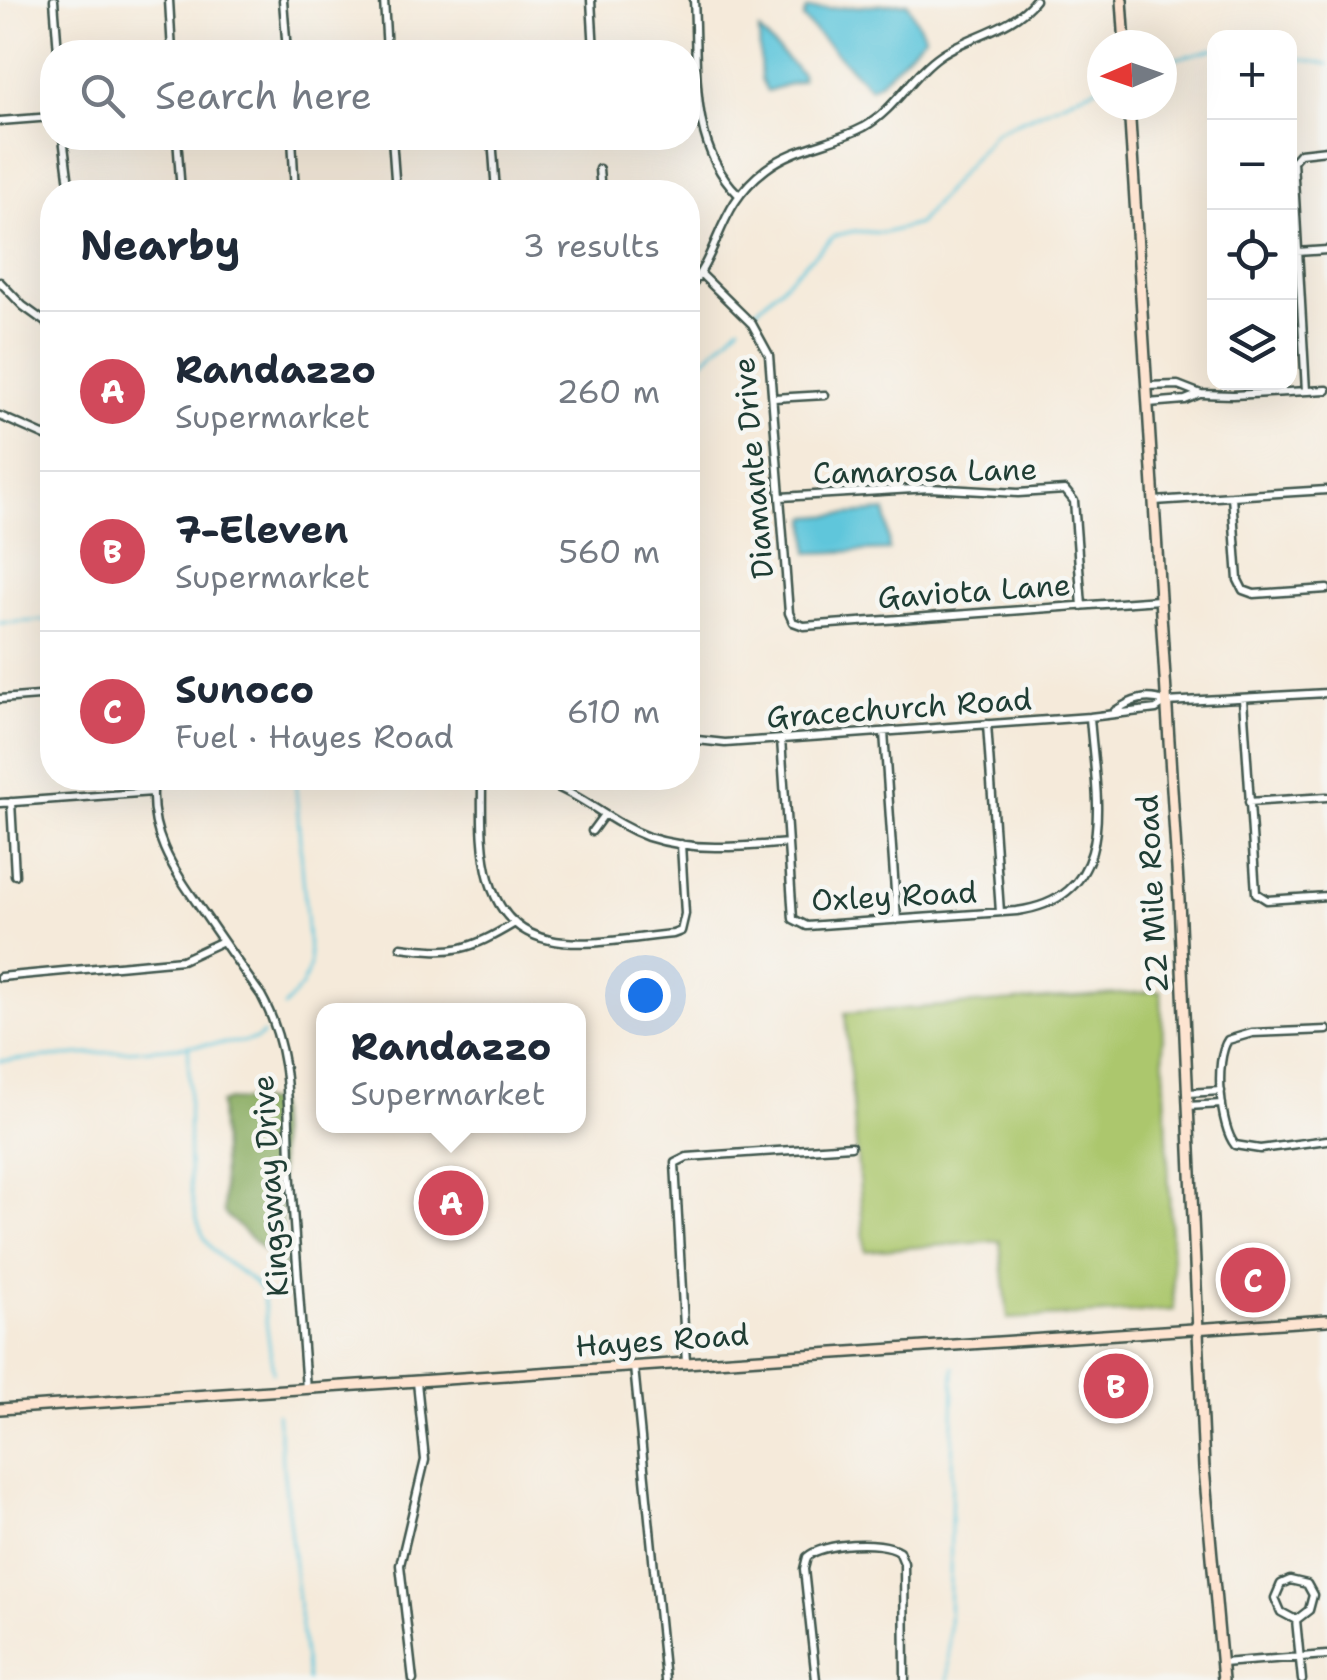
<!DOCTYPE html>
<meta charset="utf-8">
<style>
:root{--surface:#fff;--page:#f6f6f7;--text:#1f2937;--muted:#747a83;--line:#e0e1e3;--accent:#d1495b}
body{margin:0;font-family:"Shantell Sans",sans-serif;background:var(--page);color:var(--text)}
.controls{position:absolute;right:30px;top:30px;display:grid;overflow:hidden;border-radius:20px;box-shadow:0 10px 40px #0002}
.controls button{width:90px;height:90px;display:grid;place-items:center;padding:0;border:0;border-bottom:2px solid var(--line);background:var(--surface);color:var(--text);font:50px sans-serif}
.compass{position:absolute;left:1087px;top:30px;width:90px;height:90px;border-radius:50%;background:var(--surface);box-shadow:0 10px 40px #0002;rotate:268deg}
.you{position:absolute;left:645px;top:995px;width:35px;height:35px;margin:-25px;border:8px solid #fff;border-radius:50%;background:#1a73e8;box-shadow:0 0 0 15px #1a73e833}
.badge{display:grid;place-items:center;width:65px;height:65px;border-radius:50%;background:var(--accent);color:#fff;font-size:32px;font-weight:700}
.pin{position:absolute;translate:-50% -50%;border:5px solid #fff;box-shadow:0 2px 10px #0006}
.popup{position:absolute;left:316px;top:1003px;width:270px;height:130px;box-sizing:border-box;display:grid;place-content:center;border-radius:20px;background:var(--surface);filter:drop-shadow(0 2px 8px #0005);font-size:32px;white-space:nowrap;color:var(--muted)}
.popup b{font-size:38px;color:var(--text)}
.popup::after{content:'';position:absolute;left:50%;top:100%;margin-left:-20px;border:20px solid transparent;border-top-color:var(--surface)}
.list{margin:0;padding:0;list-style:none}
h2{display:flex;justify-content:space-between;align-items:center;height:130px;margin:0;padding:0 40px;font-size:42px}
h2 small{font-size:32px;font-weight:400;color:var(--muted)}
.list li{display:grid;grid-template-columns:65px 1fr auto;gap:30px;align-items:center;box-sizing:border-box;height:160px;padding:0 40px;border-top:2px solid var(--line)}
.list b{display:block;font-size:38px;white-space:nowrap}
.list p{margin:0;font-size:32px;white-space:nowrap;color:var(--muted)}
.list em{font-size:32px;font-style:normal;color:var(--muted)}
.icon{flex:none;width:55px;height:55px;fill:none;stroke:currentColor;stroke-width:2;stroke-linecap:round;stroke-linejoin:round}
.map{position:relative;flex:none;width:1327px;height:1680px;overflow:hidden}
.search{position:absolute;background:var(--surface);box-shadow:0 10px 40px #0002;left:40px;top:40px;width:660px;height:110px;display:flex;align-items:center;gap:25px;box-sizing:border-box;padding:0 35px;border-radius:40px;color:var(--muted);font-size:38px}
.panel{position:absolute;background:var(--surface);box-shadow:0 10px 40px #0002;left:40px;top:180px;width:660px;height:610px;border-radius:40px}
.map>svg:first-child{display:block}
</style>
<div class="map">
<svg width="1327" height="1680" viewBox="0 0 1327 1680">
<rect width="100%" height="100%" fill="#f6f6f2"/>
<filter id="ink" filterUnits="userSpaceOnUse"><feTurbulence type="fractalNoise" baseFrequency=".01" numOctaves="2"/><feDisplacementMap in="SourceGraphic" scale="20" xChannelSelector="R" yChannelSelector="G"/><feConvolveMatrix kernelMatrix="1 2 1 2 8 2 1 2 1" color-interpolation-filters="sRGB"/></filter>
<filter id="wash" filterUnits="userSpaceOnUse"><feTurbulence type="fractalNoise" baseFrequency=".0048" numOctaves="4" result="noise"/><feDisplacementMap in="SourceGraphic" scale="40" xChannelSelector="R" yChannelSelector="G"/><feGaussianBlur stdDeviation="2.25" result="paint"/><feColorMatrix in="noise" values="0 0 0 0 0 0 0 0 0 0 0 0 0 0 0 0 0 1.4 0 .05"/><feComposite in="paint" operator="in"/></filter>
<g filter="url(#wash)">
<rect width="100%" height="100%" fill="#f5eada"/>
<!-- green -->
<path fill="#acc76d" stroke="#668250" stroke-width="2.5" d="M1161 991 1174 1310 1008 1319 1000 1241 865 1251 845 1013Z"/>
<!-- forest -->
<path fill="#89ac60" stroke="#54744a" stroke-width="2.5" d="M228 1100 276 1102 285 1281 277 1263 224 1213 220 1103Z"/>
<!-- water -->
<path fill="#5ec6db" stroke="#3e8288" stroke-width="2.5" d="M907 3 925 36 881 81 870 88 803 19 806 10Z
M759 31 802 74V80L767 91 761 79Z
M886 511 889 550 809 553 807 518 810 517Z"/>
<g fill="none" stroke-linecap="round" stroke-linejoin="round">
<!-- stream -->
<path stroke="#5ec6db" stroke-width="2.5" d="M1290 57 1327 64
M1162 62 1214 49
M754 312 834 236 854 231 884 233 918 224 995 132 1102 85
M688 376 740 325
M0 623 52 620
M284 1007 302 986 310 965 295 778
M188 1045C193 1102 177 1200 209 1245 223 1265 248 1273 262 1291L273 1372
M0 1061 241 1042 257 1039 263 1034
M277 1414 307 1680
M948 1680 954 1367"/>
</g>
</g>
<g filter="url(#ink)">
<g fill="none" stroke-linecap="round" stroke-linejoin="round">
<defs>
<path id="street" d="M54 0 58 52
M169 0 172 52
M283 0 287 52
M384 0 387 52
M591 0 594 52
M694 0C698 65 688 145 738 194
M0 121 52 117
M63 138 70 192
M177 138 181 192
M292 138 295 192
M392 138 396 192
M492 138 496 192
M599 169 601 192
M1297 252 1327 250
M700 273 752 324 769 355 789 613 793 622 804 626 1159 600
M0 282 23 306 52 327
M688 290C722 248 718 205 766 169 796 146 832 144 864 127 896 109 912 74 942 54 971 35 1014 28 1035 0
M1146 386 1178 385 1201 394 1233 395 1327 390
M1306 391 1293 161 1300 153 1327 150
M774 398 825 395
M1148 403 1185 400 1200 394
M0 416 52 439
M1232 496 1238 580 1243 590 1254 594 1327 589
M781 497 930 488 1018 493 1065 490 1074 501 1082 606
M1154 501 1327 490
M688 684V697
M0 699 52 695
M1243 699 1256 893 1267 900 1327 896
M1115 711C1131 700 1147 694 1166 702L1327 693
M987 724 1000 912
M884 732 897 920
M688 739 725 743 1090 717 1156 709 1166 702
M781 739 793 919 807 926 1017 911C1123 896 1095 794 1090 717
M154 778C147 833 173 869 203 912 222 940 241 967 261 995 294 1054 287 1117 291 1182 296 1251 301 1320 306 1389
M482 778C482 836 475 924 550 940 585 948 637 937 673 934L681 931 685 914 681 844
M482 779C505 779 530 776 552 785 585 797 610 823 648 837 694 852 742 847 788 843
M11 802 15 875
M1249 802 1327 797
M0 803 153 792
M592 831 603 816
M401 947C455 954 468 951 515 923
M0 977 182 960 223 941
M1327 1030 1252 1033 1228 1040C1214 1060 1220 1127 1235 1145L1260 1149 1327 1140
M1188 1093 1221 1091
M1188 1106 1222 1104
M686 1363 675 1163 687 1157 851 1146
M634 1367 665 1680
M1296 1620 1281 1612 1275 1598 1281 1584 1290 1580 1307 1584 1313 1595 1309 1610 1296 1620 1302 1680
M1222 1663 1327 1655
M413 1680 400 1565 425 1460 417 1382
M816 1680 804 1569 807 1557C822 1543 882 1539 899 1551L904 1563 905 1680"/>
<path id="secondary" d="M1122 0 1125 45
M1129 105 1179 900 1204 1468 1223 1680
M0 1409 1327 1320"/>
</defs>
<!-- street casing -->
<use href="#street" stroke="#3f574d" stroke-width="11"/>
<!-- secondary casing -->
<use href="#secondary" stroke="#3f574d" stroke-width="14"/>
<!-- street -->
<use href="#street" stroke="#fff" stroke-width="6"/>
<!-- secondary -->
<use href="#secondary" stroke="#fde4d1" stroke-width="9"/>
</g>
</g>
<g text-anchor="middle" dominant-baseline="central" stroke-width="9" stroke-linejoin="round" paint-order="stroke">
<!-- street labels -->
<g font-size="30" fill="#1f3d34" stroke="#f6f6f2">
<text transform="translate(753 468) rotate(-95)">Diamante Drive</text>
<text transform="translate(925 471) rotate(-1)">Camarosa Lane</text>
<text transform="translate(974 591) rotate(-4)">Gaviota Lane</text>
<text transform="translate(899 708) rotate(-4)">Gracechurch Road</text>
<text transform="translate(1152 894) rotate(-93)">22 Mile Road</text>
<text transform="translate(894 896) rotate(-3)">Oxley Road</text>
<text transform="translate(270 1186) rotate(-94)">Kingsway Drive</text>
<text transform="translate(662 1340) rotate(-4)">Hayes Road</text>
</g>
</g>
</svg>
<div class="controls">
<button>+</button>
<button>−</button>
<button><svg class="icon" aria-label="locate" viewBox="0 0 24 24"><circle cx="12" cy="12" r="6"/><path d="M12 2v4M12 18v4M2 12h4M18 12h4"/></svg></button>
<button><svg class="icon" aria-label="layers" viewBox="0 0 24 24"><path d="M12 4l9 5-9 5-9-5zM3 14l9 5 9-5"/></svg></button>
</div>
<svg class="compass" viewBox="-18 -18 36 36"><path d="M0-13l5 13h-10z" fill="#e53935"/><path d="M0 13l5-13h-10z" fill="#747a83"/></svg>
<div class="you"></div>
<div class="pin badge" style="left:451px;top:1203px">A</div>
<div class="popup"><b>Randazzo</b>Supermarket</div>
<div class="pin badge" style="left:1116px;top:1386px">B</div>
<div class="pin badge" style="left:1253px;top:1280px">C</div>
<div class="search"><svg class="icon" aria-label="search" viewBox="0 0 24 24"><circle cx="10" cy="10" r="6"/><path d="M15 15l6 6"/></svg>Search here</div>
<section class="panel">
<h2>Nearby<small>3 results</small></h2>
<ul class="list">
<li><span class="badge">A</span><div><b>Randazzo</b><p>Supermarket</p></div><em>260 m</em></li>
<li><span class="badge">B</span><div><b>7-Eleven</b><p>Supermarket</p></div><em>560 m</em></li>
<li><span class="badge">C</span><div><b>Sunoco</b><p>Fuel · Hayes Road</p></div><em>610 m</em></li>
</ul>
</section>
</div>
